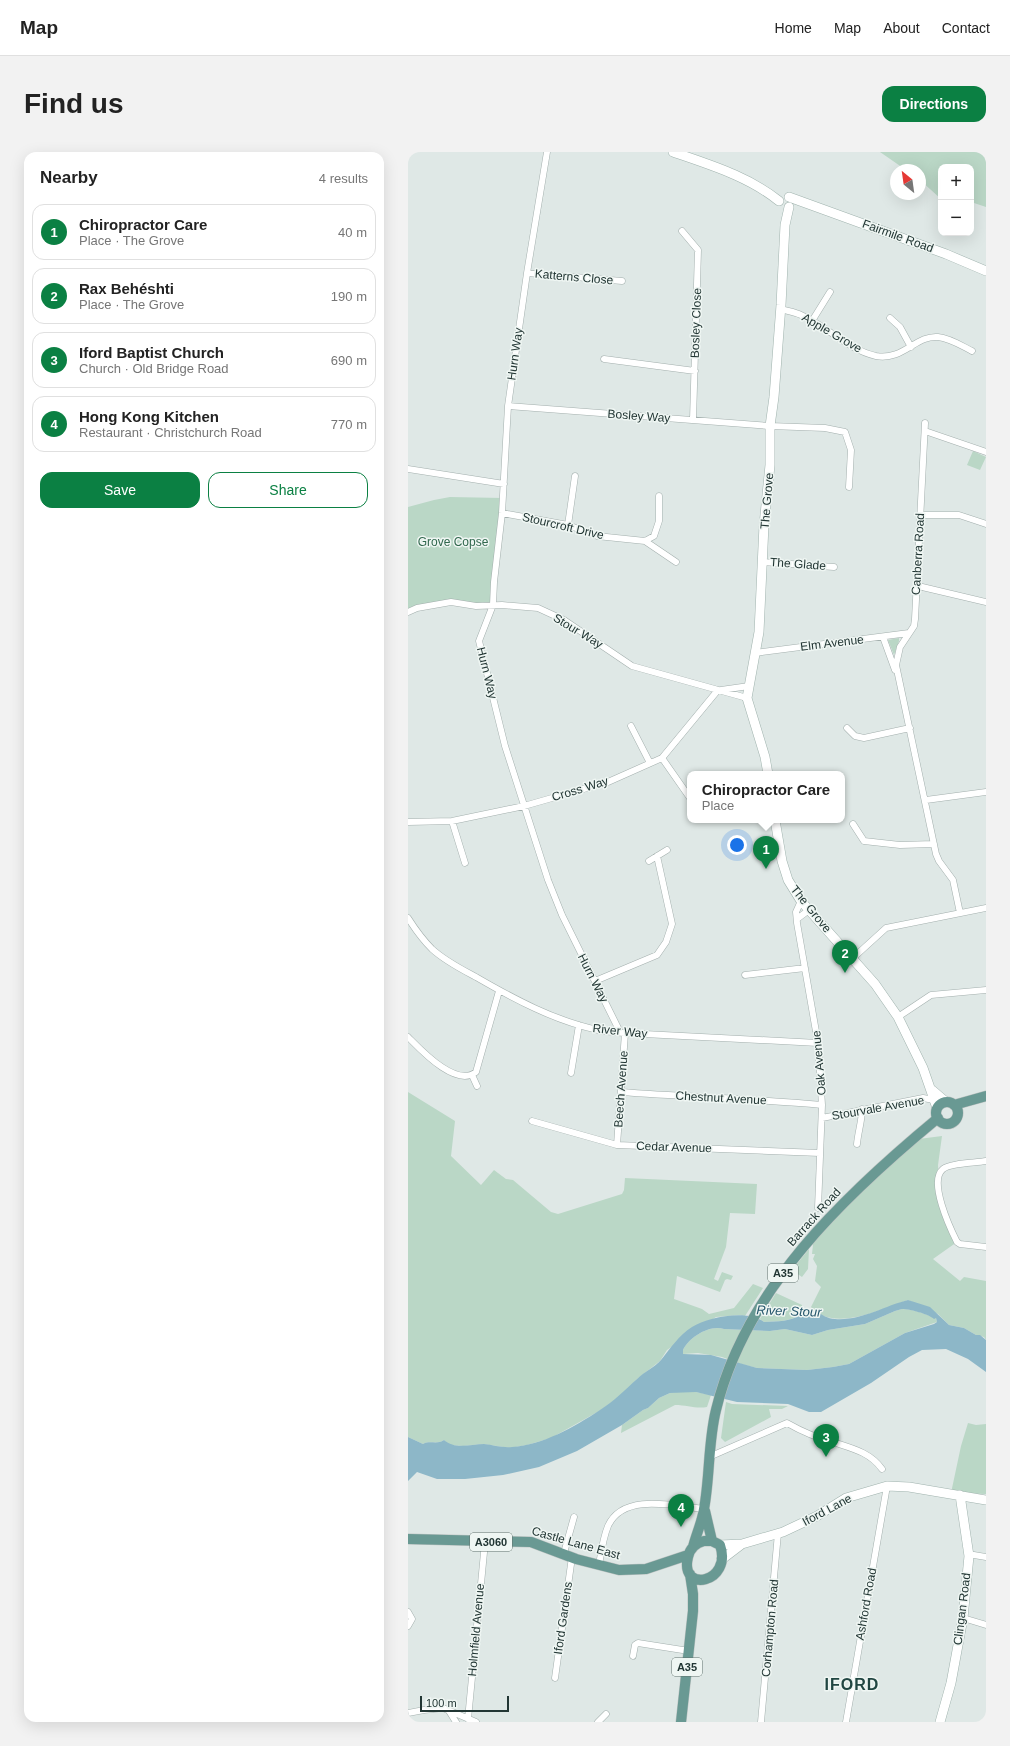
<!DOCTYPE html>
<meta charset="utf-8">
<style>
:root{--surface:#fff;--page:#f2f2f2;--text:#222;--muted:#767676;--line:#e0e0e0;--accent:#0b8043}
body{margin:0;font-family:Arial,sans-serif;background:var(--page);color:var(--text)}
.controls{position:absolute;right:12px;top:12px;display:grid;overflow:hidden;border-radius:8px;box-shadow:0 4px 16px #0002}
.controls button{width:36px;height:36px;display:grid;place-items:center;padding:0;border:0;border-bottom:1px solid var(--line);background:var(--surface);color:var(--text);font:20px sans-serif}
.compass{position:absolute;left:482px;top:12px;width:36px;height:36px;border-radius:50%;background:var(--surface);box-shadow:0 4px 16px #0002;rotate:331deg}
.scale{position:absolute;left:12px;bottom:10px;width:89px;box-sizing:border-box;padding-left:4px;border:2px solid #223634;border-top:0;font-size:11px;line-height:14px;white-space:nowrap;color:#223634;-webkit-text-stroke:3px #eff6f3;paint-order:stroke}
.you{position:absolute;left:329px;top:693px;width:14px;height:14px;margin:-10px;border:3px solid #fff;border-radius:50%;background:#1a73e8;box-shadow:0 0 0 6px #1a73e833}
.badge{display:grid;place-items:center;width:26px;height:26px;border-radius:50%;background:var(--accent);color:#fff;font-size:13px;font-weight:700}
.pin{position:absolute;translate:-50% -33px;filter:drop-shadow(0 1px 2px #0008)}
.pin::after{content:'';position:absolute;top:21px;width:14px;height:12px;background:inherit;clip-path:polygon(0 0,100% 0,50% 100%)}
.popup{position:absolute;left:279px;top:619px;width:158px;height:52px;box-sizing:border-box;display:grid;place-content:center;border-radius:8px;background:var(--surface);filter:drop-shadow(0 1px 3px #0005);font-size:13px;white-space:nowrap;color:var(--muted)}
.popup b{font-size:15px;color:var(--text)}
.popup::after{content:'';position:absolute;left:50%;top:100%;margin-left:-8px;border:8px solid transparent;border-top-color:var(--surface)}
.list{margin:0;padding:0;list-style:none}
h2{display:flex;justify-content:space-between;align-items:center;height:52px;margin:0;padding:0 16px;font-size:17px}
h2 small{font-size:13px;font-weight:400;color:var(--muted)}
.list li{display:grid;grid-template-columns:26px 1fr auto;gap:12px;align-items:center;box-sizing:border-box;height:56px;margin:0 8px 8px;padding:0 8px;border:1px solid var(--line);border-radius:12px}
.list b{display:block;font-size:15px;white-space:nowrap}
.list p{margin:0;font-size:13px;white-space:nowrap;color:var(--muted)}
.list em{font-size:13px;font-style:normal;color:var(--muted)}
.actions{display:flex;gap:8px;padding:12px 16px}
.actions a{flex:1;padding:9px 0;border:1px solid var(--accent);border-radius:12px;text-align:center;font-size:14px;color:var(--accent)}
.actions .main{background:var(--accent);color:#fff}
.map{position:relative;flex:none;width:578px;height:1570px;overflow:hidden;border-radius:12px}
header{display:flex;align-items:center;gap:24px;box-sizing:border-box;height:56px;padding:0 20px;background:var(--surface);border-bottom:1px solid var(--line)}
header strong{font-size:19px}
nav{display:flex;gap:22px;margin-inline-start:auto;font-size:14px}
.intro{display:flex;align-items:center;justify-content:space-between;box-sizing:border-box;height:96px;padding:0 24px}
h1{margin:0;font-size:28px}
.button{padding:10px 18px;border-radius:12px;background:var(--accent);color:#fff;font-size:14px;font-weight:700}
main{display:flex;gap:24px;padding:0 24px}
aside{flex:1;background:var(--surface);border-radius:12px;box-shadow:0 4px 16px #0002}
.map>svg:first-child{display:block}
</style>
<header>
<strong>Map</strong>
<nav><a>Home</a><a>Map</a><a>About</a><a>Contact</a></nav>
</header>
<div class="intro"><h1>Find us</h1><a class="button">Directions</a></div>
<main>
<aside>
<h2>Nearby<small>4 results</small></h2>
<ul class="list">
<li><span class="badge">1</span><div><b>Chiropractor Care</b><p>Place · The Grove</p></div><em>40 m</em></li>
<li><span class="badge">2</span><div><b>Rax Behéshti</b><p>Place · The Grove</p></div><em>190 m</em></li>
<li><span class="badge">3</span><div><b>Iford Baptist Church</b><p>Church · Old Bridge Road</p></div><em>690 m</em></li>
<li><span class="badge">4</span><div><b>Hong Kong Kitchen</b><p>Restaurant · Christchurch Road</p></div><em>770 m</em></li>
</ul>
<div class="actions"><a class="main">Save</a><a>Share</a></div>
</aside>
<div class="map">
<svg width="578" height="1570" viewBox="0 0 578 1570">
<rect width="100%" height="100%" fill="#dfe8e6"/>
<!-- green -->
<path fill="#bad7c6" d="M472 0H578V55L563 50V15H533V47L512 28V18H498Z
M565 299 578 305 572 318 559 313Z
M42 345 95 346 85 453 43 450 0 460V355L26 348Z
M491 486V489L486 503 480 488Z
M0 940 47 969 43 1004 73 1033 86 1018 98 1027 105 1028 143 1060 150 1062 214 1042 216 1038 217 1026 349 1032 347 1062 322 1061 318 1095 306 1127 310 1129 314 1120 325 1124 323 1128 319 1127 317 1128 312 1140 269 1124 266 1147 294 1157 301 1162 326 1156 345 1132 355 1136 337 1164 332 1163 308 1165 259 1198 252 1209 229 1227 215 1242 193 1258 143 1286 119 1293 102 1296 75 1292 55 1294 41 1293 36 1288C29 1293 22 1288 15 1292L0 1285Z
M534 984 530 1013 531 1040 549 1090 525 1107 552 1129 556 1125 578 1129V1188L576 1185 568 1183 556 1176 541 1173 530 1162 500 1148C474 1157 425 1181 403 1155L413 1135 407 1129 409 1114 405 1107 407 1102H404L406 1083 503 988Z
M401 1097 400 1117 394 1125 384 1118Z
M368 1141 394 1153V1162C382 1170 369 1169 356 1170L352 1167Z
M494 1157C504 1157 518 1162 528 1166L529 1170 497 1181 441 1212 425 1215 399 1218 349 1216 333 1212 314 1205 290 1201 275 1202V1198C281 1185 302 1172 316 1177L362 1179 377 1177 404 1183 420 1178 457 1172 487 1159Z
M273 1239 288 1240 303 1243 299 1255C288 1257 279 1253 267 1253L213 1281 214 1273 235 1258 240 1256 251 1246 262 1241Z
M318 1250 324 1252 380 1254 374 1257H361L363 1265 317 1290 313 1286Z
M560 1271 568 1273 578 1272V1342L543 1341 553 1294Z"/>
<!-- water -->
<path fill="#8db7c8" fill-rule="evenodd" d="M500 1148 522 1155 541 1173 556 1176 568 1183H572L578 1188V1220L560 1207 538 1197 514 1198 501 1205 463 1231 413 1260H401L380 1252 329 1250 288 1240 262 1241 251 1246 240 1256 235 1258 214 1273 169 1299 131 1315 95 1323 57 1327H29L9 1320 0 1329V1285L15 1292C22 1288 29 1293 36 1288 47 1298 63 1292 76 1292 85 1293 95 1296 104 1295 135 1293 166 1275 192 1258 206 1249 217 1238 229 1227 236 1220 247 1215 253 1208 262 1197 271 1183 284 1175 300 1165 340 1157 356 1170 370 1169 382 1170 394 1162V1163L407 1159C413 1162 420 1167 427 1167 453 1169 476 1154 500 1148ZM494 1157C501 1157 521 1162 526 1167L528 1166 529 1170 526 1172 497 1181 441 1212 425 1215 399 1218 349 1216 303 1203 275 1202V1198C281 1185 302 1172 316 1177L362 1179 377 1177 404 1183 420 1178 457 1172 487 1159Z"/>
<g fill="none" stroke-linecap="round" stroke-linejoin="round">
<defs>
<path id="street" d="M139 0 119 121 100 254 94 361 86 430 85 453 71 489 97 594 140 728 154 763 212 880
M274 79 290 98 285 268
M119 121 214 129
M373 157C379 159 387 160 393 163 419 174 440 198 468 204 495 209 508 183 530 185 542 186 554 194 564 199
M482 166 492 175 503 195
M404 169 422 140
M196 207 287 219
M100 254 362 274 417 276 437 280 443 298 441 335
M517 271 507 467 506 474 492 495 488 513 528 702 531 709 545 728 552 761
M517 279 578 300
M0 317 96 332
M94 361 160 373 189 384 237 389 246 384 251 369V344
M512 363H551L578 372
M160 373 167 324
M237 389 268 410
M354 410 426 415
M510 434 578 450
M0 460 9 456 43 450 68 454 94 453 130 456 156 468 224 514 339 546
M475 485 487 518
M347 501 501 481
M313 538 341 534
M223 574 242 611
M439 576 447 584 456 586 502 576
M254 606 282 646
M518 648 578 640
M44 669 57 711
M0 670 44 669 116 654 200 630 254 606 310 538
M445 672 456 689 492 693 526 692
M241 709 259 698
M393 749 388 760 389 771 410 891 414 953 410 1056
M0 766C7 777 15 788 24 797 37 809 53 817 68 825 106 847 147 869 190 878 199 880 208 880 217 881L410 891
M389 767 401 758
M445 806 478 776 578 756
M337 823 397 816
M187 829 249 803 258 790 264 772 249 704
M490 865 523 843 578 838
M0 885C13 898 48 936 68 920L91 839
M163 921 171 873
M64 923 69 934
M213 940C280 945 347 947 414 953
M414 966 515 946 526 948
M124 969 209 993 412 1001
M449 992C450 980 454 969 454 957
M209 993 217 881
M578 1009C568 1011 542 1011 535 1017 520 1029 542 1076 549 1090L552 1092 578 1095
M301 1305 379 1271C393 1279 409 1286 425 1290 443 1296 462 1300 474 1317
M156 1401 166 1365
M560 1402 578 1405
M191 1413C193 1401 195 1386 200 1374 215 1340 267 1354 296 1357
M0 1460 4 1467 0 1474
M555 1466 578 1473
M225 1504 227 1493 230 1491 281 1499
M147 1526 164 1405
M41 1559 48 1570
M0 1561 16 1558 35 1556 68 1570
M60 1567 77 1390
M190 1570 198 1562
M353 1570 370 1381
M438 1570 479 1334"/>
<path id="secondary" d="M265 0C302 13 340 24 371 49
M381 45 538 102 578 119
M360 622 357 605 339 546 351 480 356 373 362 313V274L366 245 373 153 377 73 381 55
M367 668 374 709 380 728 393 749 467 832 490 865 515 916 529 956
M524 938 538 950
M312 1393 334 1392 375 1380 409 1364 438 1346 479 1334 501 1335 578 1348
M313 1408 334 1392
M532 1570 543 1531 555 1466 561 1404 552 1343"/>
<path id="primary" d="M528 961a11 11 0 1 1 22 0a11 11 0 1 1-22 0Z
M546 953 578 944
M297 1359 304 1389
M0 1387 123 1390 168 1407 211 1418 238 1417 280 1403
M296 1389H304L312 1393C325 1431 271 1442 280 1405 282 1396 288 1391 296 1389Z
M285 1395C288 1383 294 1370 296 1357 302 1325 300 1290 308 1258 337 1137 437 1043 530 966
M273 1570 285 1459V1442L282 1422"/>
</defs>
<!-- street casing -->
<use href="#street" stroke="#a3afad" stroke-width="7"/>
<!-- secondary casing -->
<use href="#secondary" stroke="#a0b3ae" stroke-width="10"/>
<!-- primary casing -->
<use href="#primary" stroke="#bdc3c2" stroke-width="11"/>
<!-- street -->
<use href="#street" stroke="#fff" stroke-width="6"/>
<!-- secondary -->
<use href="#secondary" stroke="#fff" stroke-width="9"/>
<!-- primary -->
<use href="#primary" stroke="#699993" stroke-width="10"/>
</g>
<g text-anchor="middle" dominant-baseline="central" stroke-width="3" stroke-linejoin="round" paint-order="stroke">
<!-- shield labels -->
<g fill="#eff6f3" stroke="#60706d" stroke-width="1">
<rect x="360" y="1112" width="30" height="18" rx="3"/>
<rect x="62" y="1381" width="42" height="18" rx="3"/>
<rect x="264" y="1506" width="30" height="18" rx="3"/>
</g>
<g font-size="11" font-weight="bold" fill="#223634">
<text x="375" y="1121">A35</text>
<text x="83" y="1390">A3060</text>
<text x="279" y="1515">A35</text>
</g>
<!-- street labels -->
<g font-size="12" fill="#223634" stroke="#eff6f3">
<text transform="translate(490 84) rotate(20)">Fairmile Road</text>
<text transform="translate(166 125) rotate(5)">Katterns Close</text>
<text transform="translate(288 171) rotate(-88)">Bosley Close</text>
<text transform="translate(424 181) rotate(30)">Apple Grove</text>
<text transform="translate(107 202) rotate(-82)">Hurn Way</text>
<text transform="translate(231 264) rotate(4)">Bosley Way</text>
<text transform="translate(359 349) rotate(-85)">The Grove</text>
<text transform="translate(155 374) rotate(13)">Stourcroft Drive</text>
<text transform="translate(510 402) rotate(-87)">Canberra Road</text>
<text transform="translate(390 412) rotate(4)">The Glade</text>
<text transform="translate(170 479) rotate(31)">Stour Way</text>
<text transform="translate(424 491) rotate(-7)">Elm Avenue</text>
<text transform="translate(79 521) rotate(76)">Hurn Way</text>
<text transform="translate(172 637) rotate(-17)">Cross Way</text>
<text transform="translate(403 757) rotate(51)">The Grove</text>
<text transform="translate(185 826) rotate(63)">Hurn Way</text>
<text transform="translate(212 879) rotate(6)">River Way</text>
<text transform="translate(411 911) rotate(-95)">Oak Avenue</text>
<text transform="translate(213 937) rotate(-86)">Beech Avenue</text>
<text transform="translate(313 946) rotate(3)">Chestnut Avenue</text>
<text transform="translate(470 956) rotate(-10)">Stourvale Avenue</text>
<text transform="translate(266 995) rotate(2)">Cedar Avenue</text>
<text transform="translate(406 1065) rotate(-48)">Barrack Road</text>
<text transform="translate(419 1358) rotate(-28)">Iford Lane</text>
<text transform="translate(168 1391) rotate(16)">Castle Lane East</text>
<text transform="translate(458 1452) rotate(-80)">Ashford Road</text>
<text transform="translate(554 1457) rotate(-83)">Clingan Road</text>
<text transform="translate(155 1466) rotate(-82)">Iford Gardens</text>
<text transform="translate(362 1476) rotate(-85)">Corhampton Road</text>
<text transform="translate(68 1478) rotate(-85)">Holmfield Avenue</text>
</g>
<!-- park labels -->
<g font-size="12" fill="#31684e" stroke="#eff6f3">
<text x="45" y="390">Grove Copse</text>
</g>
<!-- water labels -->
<g font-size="13" font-style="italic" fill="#24556b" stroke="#eff6f3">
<text transform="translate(381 1159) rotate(2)">River Stour</text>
</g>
<!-- district labels -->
<g font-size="16" font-weight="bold" letter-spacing="1" fill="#214642" stroke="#eff6f3">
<text x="444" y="1532">IFORD</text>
</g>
</g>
</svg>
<div class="controls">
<button>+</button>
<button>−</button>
</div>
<svg class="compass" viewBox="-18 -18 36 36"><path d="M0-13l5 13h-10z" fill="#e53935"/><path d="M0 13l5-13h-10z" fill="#767676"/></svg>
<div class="scale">100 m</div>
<div class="you"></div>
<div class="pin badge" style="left:358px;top:717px">1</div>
<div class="popup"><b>Chiropractor Care</b>Place</div>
<div class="pin badge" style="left:437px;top:821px">2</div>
<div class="pin badge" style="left:418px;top:1305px">3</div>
<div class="pin badge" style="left:273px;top:1375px">4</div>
</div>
</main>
